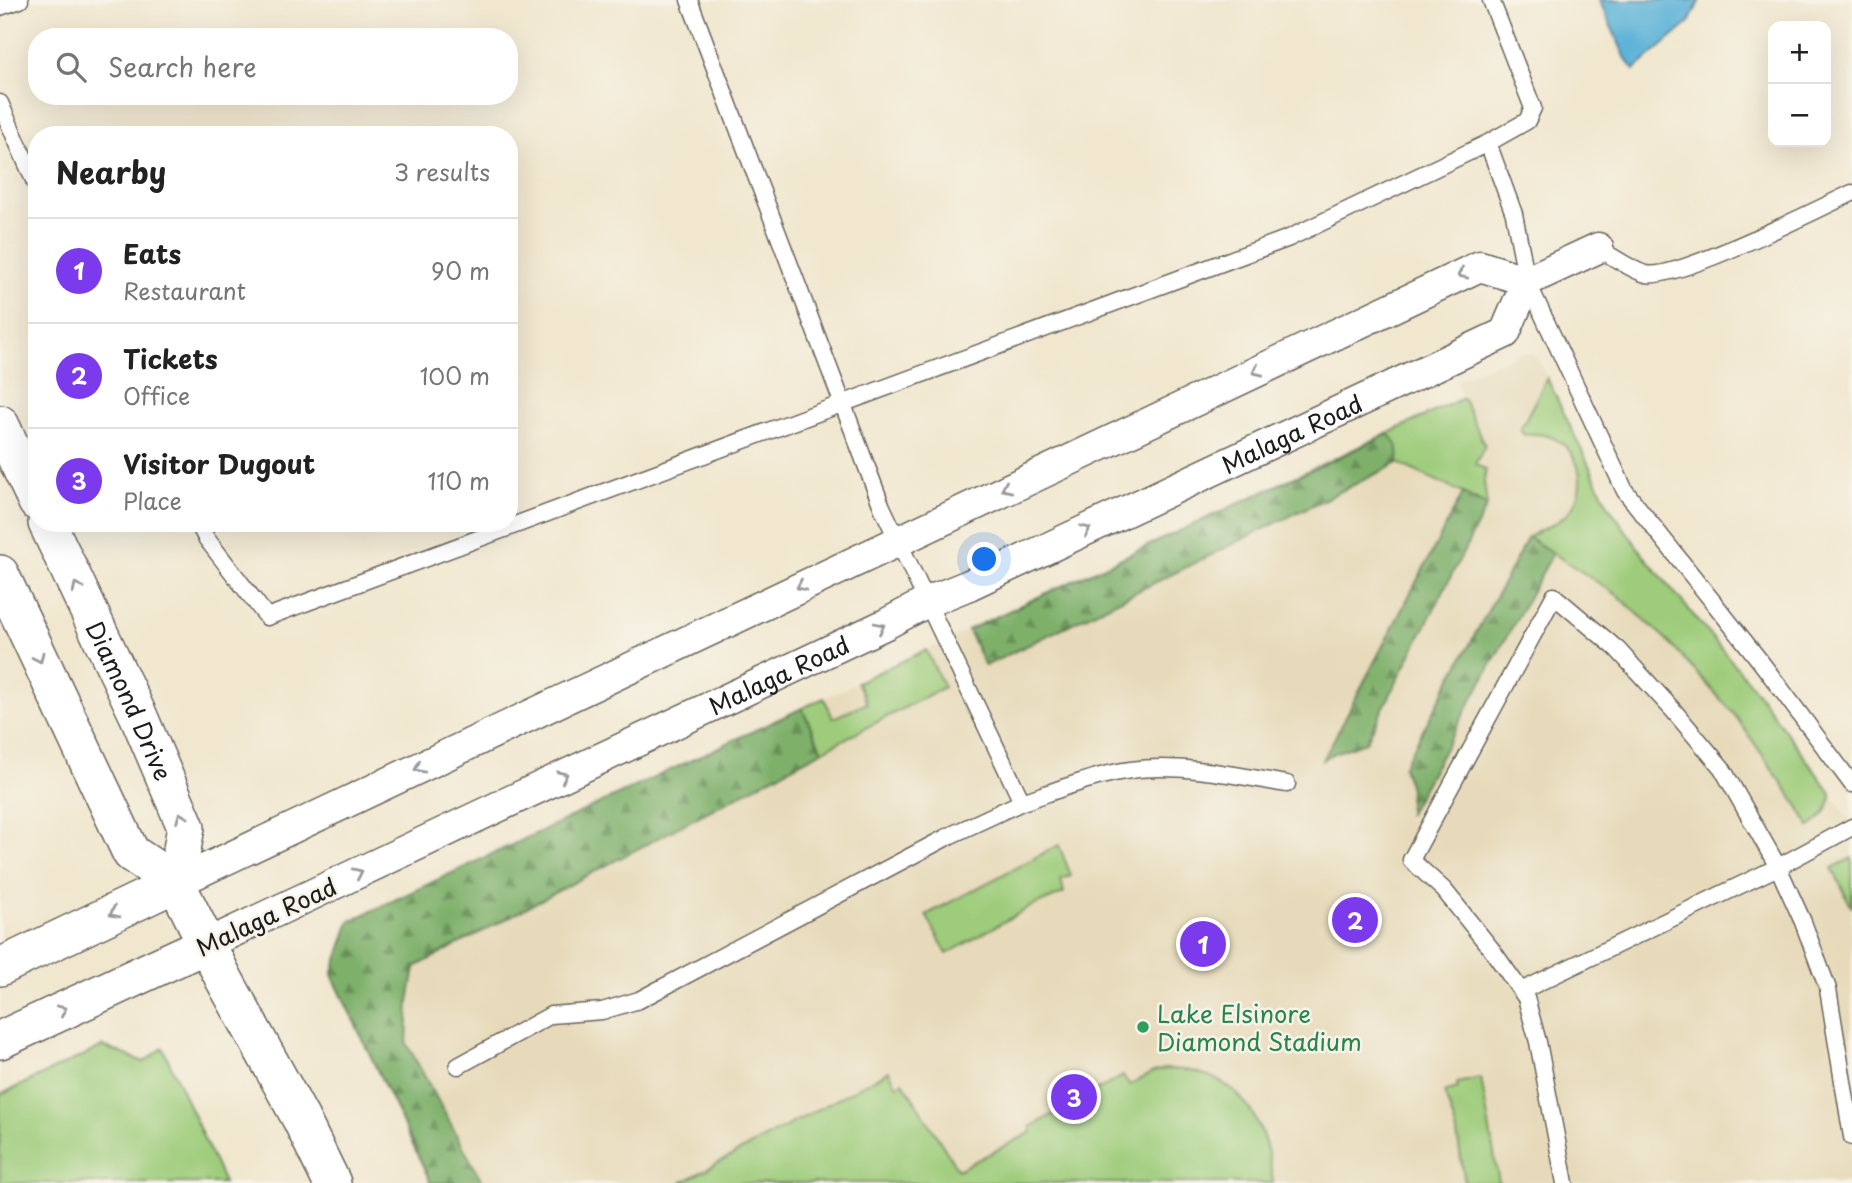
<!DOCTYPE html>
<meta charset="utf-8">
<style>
:root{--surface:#fff;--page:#f2f2f2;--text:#222;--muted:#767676;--line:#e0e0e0;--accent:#7c3aed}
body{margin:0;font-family:"Playpen Sans",sans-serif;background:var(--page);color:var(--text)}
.controls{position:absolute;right:21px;top:21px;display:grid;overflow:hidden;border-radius:14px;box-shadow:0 7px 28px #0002}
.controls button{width:63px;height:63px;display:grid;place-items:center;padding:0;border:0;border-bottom:2px solid var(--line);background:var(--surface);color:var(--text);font:35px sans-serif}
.you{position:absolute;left:985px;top:560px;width:24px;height:24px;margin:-18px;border:5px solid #fff;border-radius:50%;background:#1a73e8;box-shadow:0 0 0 10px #1a73e833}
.badge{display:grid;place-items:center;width:46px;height:46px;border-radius:50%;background:var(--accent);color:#fff;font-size:23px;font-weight:700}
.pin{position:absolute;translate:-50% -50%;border:4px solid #fff;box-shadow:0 2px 7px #0006}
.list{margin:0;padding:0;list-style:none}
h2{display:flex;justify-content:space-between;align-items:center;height:91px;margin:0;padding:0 28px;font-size:30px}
h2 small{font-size:23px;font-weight:400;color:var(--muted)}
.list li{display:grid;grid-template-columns:46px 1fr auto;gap:21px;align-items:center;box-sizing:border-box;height:105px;padding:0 28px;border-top:2px solid var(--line)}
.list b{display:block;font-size:26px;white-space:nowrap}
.list p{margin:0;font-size:23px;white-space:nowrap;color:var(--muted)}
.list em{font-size:23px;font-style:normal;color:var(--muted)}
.icon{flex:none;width:38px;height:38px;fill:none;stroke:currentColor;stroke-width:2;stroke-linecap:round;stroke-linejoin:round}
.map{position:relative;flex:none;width:1852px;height:1183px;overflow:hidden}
.search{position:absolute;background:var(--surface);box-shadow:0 7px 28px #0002;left:28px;top:28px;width:490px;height:77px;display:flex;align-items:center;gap:18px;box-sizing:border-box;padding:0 24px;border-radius:28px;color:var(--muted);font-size:26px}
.panel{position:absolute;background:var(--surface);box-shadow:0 7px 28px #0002;left:28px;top:126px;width:490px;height:406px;border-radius:28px}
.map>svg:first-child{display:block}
</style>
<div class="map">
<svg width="1852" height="1183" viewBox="0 0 1852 1183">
<defs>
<pattern id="forest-firs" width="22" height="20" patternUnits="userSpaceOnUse" patternTransform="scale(1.75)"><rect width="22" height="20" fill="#7eb06a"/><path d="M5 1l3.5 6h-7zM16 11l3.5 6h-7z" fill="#668e56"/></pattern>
</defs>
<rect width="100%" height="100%" fill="#f7f3e8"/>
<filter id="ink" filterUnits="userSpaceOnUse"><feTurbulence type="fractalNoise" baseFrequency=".0143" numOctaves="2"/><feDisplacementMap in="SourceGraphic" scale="14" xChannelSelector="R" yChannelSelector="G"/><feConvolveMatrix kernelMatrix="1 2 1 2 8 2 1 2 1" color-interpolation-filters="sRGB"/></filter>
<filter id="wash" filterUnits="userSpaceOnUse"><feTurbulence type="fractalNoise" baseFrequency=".00686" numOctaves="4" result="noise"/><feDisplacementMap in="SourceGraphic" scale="28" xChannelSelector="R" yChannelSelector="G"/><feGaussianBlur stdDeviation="1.57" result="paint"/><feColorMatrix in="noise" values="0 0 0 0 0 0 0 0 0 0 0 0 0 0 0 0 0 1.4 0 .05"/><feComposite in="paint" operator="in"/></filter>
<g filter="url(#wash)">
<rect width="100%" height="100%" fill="#f1e7cf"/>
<!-- built -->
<path fill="#e7daba" d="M1520 353H1530L1536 356 1608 505 1644 556 1750 683 1852 823V1183H431L332 975 350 921 1463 398 1456 380Z"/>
<!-- green -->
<path fill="#9ecc7a" stroke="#5d744b" stroke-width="2" d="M1547 378 1608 505 1644 556 1750 683 1831 793C1830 810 1823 817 1810 827L1796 803 1734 714 1666 639 1617 595 1528 537C1544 527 1563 523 1573 506 1594 470 1565 427 1524 435L1520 430Z
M1463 398 1485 446 1475 464 1486 470 1484 481 1487 506 1463 493 1398 463 985 666 968 630Z
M926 650 944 687 822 751 802 708 824 698 833 718 867 703 857 682Z
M1059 845 1071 876 1061 879 1064 893 1030 907 947 954 926 915Z
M1852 858V908L1832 868Z
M103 1046 144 1062 163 1048 224 1183H0V1095Z
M1165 1069C1238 1068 1266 1118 1273 1183H681L889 1071 897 1086 903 1082 958 1170 1032 1132 1030 1127 1123 1076 1130 1085 1153 1072Z
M1481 1078 1499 1183H1465L1456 1128 1444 1092 1458 1088 1457 1083Z"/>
<!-- forest -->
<path fill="url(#forest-firs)" stroke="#4d6643" stroke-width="2" d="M1388 434C1399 442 1399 450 1398 463L985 666 968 630Z
M1463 493 1487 506 1366 742 1334 753 1323 760Z
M1528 537 1553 553 1408 815 1410 788 1403 767Z
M802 708 822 751 415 967 409 1002 407 1044 483 1183H431L332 975 350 921Z"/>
<!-- water -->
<path fill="#5bb2d8" stroke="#3c677a" stroke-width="2" d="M1599 0H1700L1689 23 1634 70 1627 61Z"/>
</g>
<g filter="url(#ink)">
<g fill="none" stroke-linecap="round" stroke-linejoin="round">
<defs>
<path id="service" d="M689 0 882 507 1022 802C1058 790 1094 775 1131 770 1179 763 1240 776 1287 784
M0 7 20 0
M0 103 37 187
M1488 143 1514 214 1527 281 1625 491 1760 661 1852 784
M1598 248C1610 255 1635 272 1646 274 1676 281 1818 209 1852 193
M198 523 206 538 267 617 1289 238 1488 143 1527 121 1533 108 1491 0
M1852 827 1778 867 1803 922 1828 989 1852 1137
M1521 991 1778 867 1722 768 1673 710 1617 649 1554 596 1411 860 1444 890 1492 950 1526 998 1538 1042 1565 1183
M458 1066 551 1015 602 1011 639 1000 949 836 1022 802"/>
<g id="minor">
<path d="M176 883 1480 266 1527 281 1598 248"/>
<path id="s1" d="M207 944 886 624 927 602 969 585 1505 333 1527 281"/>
</g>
<g id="tertiary">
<path d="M0 424 37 502"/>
<path id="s2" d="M47 523 139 717 186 827 176 883"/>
<path d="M0 574 131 853 176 883 224 979 301 1119 332 1183"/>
<path d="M0 967 176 883"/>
<path d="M0 1040 207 944"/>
</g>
</defs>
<!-- service casing -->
<use href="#service" stroke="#67635b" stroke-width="19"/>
<!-- minor casing -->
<use href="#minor" stroke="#67635b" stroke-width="33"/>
<!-- tertiary casing -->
<use href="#tertiary" stroke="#67635b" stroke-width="40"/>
<!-- service -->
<use href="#service" stroke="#fff" stroke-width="16"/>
<!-- minor -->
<use href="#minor" stroke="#fff" stroke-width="30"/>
<!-- tertiary -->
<use href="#tertiary" stroke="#fff" stroke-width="37"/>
</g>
<!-- one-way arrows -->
<defs><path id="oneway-chevron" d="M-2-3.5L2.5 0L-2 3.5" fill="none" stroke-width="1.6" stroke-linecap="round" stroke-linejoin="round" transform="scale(1.75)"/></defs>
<g stroke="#999">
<use href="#oneway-chevron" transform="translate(1462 274) rotate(155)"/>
<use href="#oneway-chevron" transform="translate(1257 371) rotate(155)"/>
<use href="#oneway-chevron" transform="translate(1006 488) rotate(155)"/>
<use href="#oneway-chevron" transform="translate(1086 530) rotate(-25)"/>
<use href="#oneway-chevron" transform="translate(801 586) rotate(155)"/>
<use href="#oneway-chevron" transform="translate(77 587) rotate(-116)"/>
<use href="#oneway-chevron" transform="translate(880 627) rotate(-26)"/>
<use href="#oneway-chevron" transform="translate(39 658) rotate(65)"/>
<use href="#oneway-chevron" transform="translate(419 768) rotate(155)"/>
<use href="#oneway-chevron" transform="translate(563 776) rotate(-25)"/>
<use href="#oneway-chevron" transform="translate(181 817) rotate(-112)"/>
<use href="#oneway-chevron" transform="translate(358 873) rotate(-25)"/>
<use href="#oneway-chevron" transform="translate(114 913) rotate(154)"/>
<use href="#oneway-chevron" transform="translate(62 1010) rotate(-25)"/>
</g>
</g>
<!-- markers -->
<circle fill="#2e9e5b" stroke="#f7f3e8" stroke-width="2.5" cx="1143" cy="1027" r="7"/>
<g text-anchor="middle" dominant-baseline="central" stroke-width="5" stroke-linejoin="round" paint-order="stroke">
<!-- street labels -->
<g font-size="24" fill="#1c1c1c" stroke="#f7f3e8">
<text stroke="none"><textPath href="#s1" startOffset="1199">Malaga Road</textPath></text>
<text stroke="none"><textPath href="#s1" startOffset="632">Malaga Road</textPath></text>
<text stroke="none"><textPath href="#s2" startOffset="196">Diamond Drive</textPath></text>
<text transform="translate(266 916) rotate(-25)">Malaga Road</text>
</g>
<!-- leisure labels -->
<g font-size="24" fill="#27864d" stroke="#f7f3e8" text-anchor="start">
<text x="1157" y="1013">Lake Elsinore<tspan x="1157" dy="28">Diamond Stadium</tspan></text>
</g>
</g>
</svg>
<div class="controls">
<button>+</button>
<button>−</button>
</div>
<div class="you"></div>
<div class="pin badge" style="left:1203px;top:944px">1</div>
<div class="pin badge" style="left:1355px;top:920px">2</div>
<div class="pin badge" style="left:1074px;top:1097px">3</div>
<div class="search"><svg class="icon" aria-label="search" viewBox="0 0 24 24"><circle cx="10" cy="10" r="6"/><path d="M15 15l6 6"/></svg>Search here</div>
<section class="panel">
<h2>Nearby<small>3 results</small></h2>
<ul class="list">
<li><span class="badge">1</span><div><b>Eats</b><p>Restaurant</p></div><em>90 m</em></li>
<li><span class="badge">2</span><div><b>Tickets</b><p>Office</p></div><em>100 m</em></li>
<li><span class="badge">3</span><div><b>Visitor Dugout</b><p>Place</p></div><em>110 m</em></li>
</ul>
</section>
</div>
